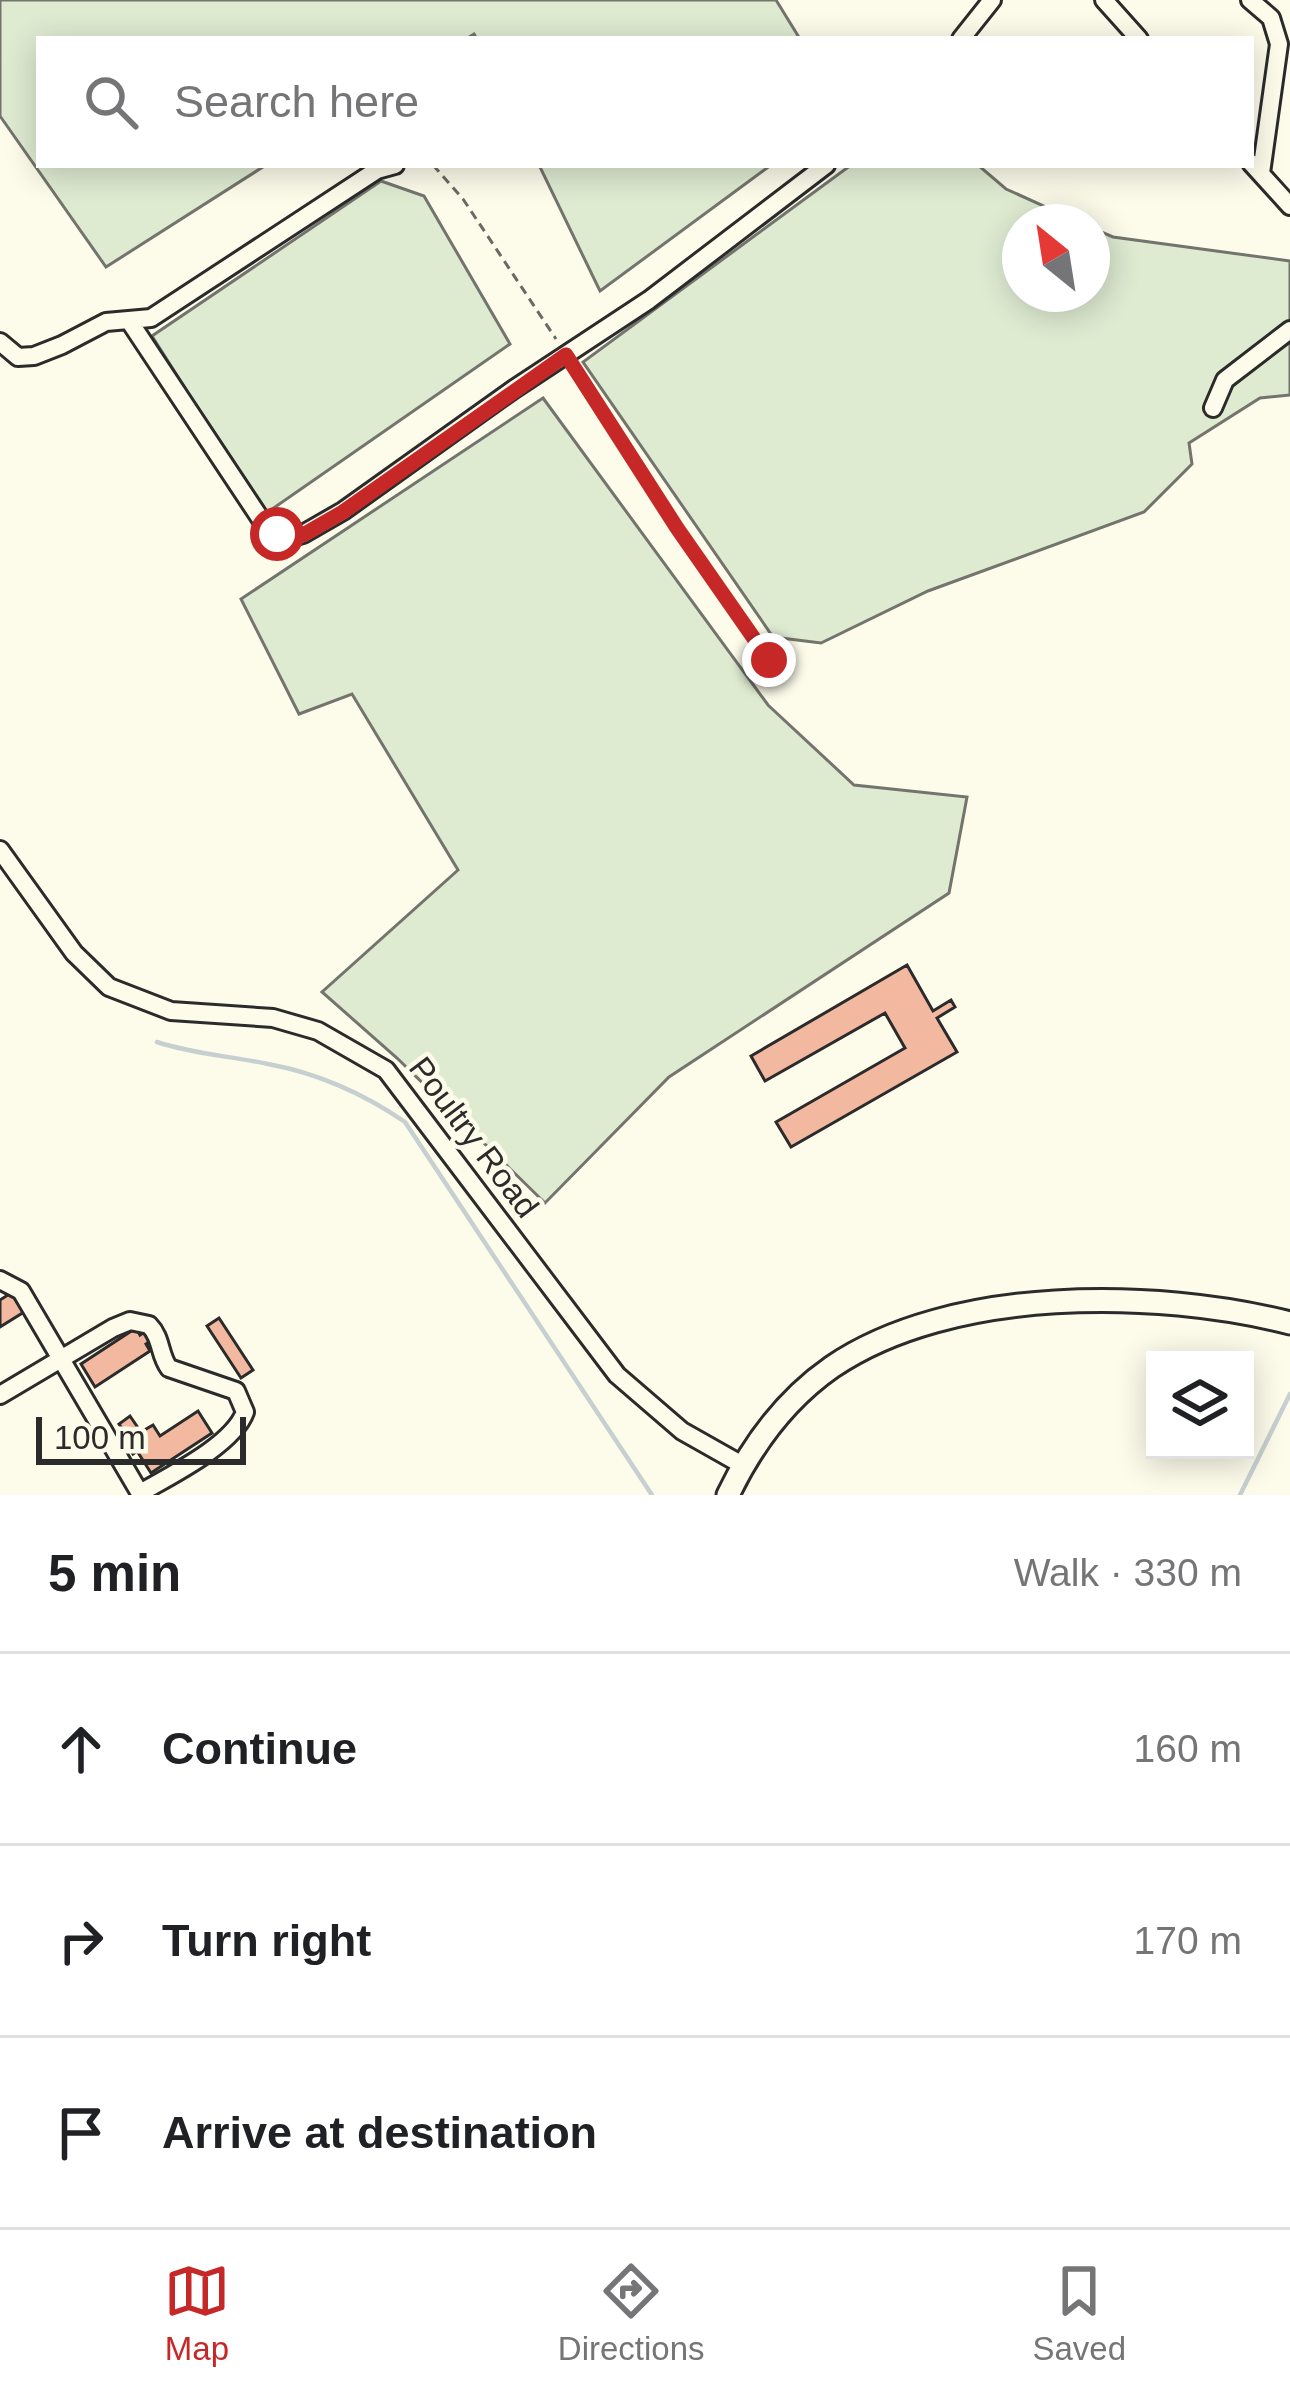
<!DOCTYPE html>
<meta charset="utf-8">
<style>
:root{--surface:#fff;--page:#f2f2f2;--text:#202124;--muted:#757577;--line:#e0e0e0;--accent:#c62828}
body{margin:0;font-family:Arial,sans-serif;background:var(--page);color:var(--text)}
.controls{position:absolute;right:36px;bottom:36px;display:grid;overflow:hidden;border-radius:0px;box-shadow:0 6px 30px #0003}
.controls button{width:108px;height:108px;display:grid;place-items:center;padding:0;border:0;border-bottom:3px solid var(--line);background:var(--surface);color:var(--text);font:60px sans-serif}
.compass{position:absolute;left:1002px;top:204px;width:108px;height:108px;border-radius:50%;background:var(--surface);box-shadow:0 6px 30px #0003;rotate:330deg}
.scale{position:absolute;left:36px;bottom:30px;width:210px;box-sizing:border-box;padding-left:12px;border:6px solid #2b2b2b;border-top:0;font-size:33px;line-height:42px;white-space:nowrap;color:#2b2b2b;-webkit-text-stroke:9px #fdfbea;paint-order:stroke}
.stop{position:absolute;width:36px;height:36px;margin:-27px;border:9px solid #c62828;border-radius:50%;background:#fff}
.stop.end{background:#c62828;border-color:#fff;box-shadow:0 3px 12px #0008}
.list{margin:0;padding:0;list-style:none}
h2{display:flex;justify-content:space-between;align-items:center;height:156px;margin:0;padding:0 48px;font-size:51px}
h2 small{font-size:39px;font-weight:400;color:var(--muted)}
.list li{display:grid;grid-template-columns:78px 1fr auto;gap:36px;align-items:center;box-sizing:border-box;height:192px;padding:0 48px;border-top:3px solid var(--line)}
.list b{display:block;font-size:45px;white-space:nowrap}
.list em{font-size:39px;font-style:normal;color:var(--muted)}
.icon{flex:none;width:66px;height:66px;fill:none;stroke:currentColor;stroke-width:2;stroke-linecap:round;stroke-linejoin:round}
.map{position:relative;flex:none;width:1290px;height:1495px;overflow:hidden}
.search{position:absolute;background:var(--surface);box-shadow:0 6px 30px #0003;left:36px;right:36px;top:36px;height:132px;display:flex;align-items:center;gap:30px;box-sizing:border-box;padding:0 42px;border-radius:0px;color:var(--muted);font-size:45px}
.sheet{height:732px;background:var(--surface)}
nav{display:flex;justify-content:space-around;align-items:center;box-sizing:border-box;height:168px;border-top:3px solid var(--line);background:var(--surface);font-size:33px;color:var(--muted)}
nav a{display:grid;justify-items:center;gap:6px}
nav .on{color:var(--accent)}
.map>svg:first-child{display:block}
</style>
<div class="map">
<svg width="1290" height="1495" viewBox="0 0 1290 1495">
<rect width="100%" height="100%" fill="#fdfbea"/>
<!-- green -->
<path fill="#deebd1" stroke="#74746e" stroke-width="3" d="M0 0H776L800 39H477L474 34 466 39H39V165H266L106 267 0 116Z
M539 165H771L600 291Z
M851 165H978L1006 189 1079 222H1020V294H1092V228L1113 237 1290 261V395L1260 398 1189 443 1192 464 1144 512 928 591 821 643 773 637 583 362Z
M381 181 424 196 510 344 265 514 152 336Z
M543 398 768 705 854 785 967 797 949 893 669 1077 545 1203 397 1058 322 992 458 870 352 694 299 714 241 599Z"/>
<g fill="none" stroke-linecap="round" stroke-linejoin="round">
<!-- stream -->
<path stroke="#c7d0d0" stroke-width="4.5" d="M157 1042C193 1054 230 1056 268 1064 317 1073 364 1094 405 1122L652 1495
M1240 1495 1290 1394"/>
</g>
<!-- building -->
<path fill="#f2b8a0" stroke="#2b2b2b" stroke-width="3" d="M907 965 933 1011 951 1000 955 1007 937 1018 957 1052 791 1147 776 1122 905 1048 885 1013 765 1081 751 1056Z
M11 1293 24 1312 0 1327V1300Z
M219 1318 253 1370 241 1378 207 1326Z
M136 1328 140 1335 146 1331 152 1340 146 1344 150 1351 95 1387 81 1364Z
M198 1411 212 1433 151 1473 137 1451 133 1454 126 1443 130 1440 119 1424 130 1416 141 1432 153 1425 160 1436Z"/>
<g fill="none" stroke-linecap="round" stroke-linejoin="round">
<defs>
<path id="minor" d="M1104 0 1139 39
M1250 0 1271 18 1279 44 1261 173
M961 39 992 0
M1251 163 1290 206
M130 322 266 527 289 538 303 534 343 511 514 389 649 300 826 165
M0 342 18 357 34 356 62 345 106 322 151 318 377 170 395 165
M1213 408 1225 380 1290 330
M0 850 74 953 109 987 171 1011 273 1018 318 1031 386 1070 617 1375 682 1431 744 1466
M0 1280 21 1291 141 1495
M0 1395 113 1328 130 1321 149 1325C162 1338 159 1355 169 1368L236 1391 245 1412C233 1445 171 1475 140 1493"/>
<path id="major" d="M728 1495C752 1445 786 1399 832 1367 951 1286 1156 1289 1290 1323"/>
</defs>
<!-- minor casing -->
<use href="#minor" stroke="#2b2b2b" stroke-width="22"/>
<!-- major casing -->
<use href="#major" stroke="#2b2b2b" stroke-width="27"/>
<!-- path -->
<path stroke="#6a6964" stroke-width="3" stroke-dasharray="9 6" stroke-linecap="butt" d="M433 165 463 199 556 339
M575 368 677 528 769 660"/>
<!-- minor -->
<use href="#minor" stroke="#fdfbea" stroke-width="16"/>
<!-- major -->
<use href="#major" stroke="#fdfbea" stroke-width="21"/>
</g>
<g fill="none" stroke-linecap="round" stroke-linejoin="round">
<!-- route -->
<path stroke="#c62828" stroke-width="15" d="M277 534 289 538 303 535 343 512 566 355 677 528 769 660"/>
</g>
<g text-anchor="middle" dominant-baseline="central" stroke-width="9" stroke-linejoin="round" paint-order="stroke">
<!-- street labels -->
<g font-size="33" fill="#2b2b2b" stroke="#fdfbea">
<text transform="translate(474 1137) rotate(53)">Poultry Road</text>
</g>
</g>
</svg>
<div class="controls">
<button><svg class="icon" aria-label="layers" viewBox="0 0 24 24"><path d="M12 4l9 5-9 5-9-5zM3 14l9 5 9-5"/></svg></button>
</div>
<svg class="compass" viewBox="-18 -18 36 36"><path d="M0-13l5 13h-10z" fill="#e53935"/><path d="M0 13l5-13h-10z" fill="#757577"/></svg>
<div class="scale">100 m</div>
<div class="stop" style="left:277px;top:534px"></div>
<div class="stop end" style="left:769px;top:660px"></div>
<div class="search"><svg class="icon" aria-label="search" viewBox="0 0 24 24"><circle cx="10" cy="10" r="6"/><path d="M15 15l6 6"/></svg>Search here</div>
</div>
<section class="sheet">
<h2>5 min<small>Walk · 330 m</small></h2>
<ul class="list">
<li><svg class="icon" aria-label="ahead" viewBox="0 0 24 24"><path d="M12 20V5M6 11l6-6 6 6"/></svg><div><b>Continue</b></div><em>160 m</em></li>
<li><svg class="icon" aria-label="right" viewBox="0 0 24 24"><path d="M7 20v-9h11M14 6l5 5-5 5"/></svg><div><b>Turn right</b></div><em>170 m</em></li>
<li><svg class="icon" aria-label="arrive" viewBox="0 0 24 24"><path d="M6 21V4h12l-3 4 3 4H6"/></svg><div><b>Arrive at destination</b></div></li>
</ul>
</section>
<nav>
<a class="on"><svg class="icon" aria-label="map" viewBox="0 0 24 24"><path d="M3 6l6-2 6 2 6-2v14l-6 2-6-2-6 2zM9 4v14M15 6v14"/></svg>Map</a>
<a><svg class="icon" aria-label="directions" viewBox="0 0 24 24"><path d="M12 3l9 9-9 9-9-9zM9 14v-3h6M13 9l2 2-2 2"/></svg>Directions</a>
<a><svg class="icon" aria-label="saved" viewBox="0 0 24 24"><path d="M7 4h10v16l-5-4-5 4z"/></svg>Saved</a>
</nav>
